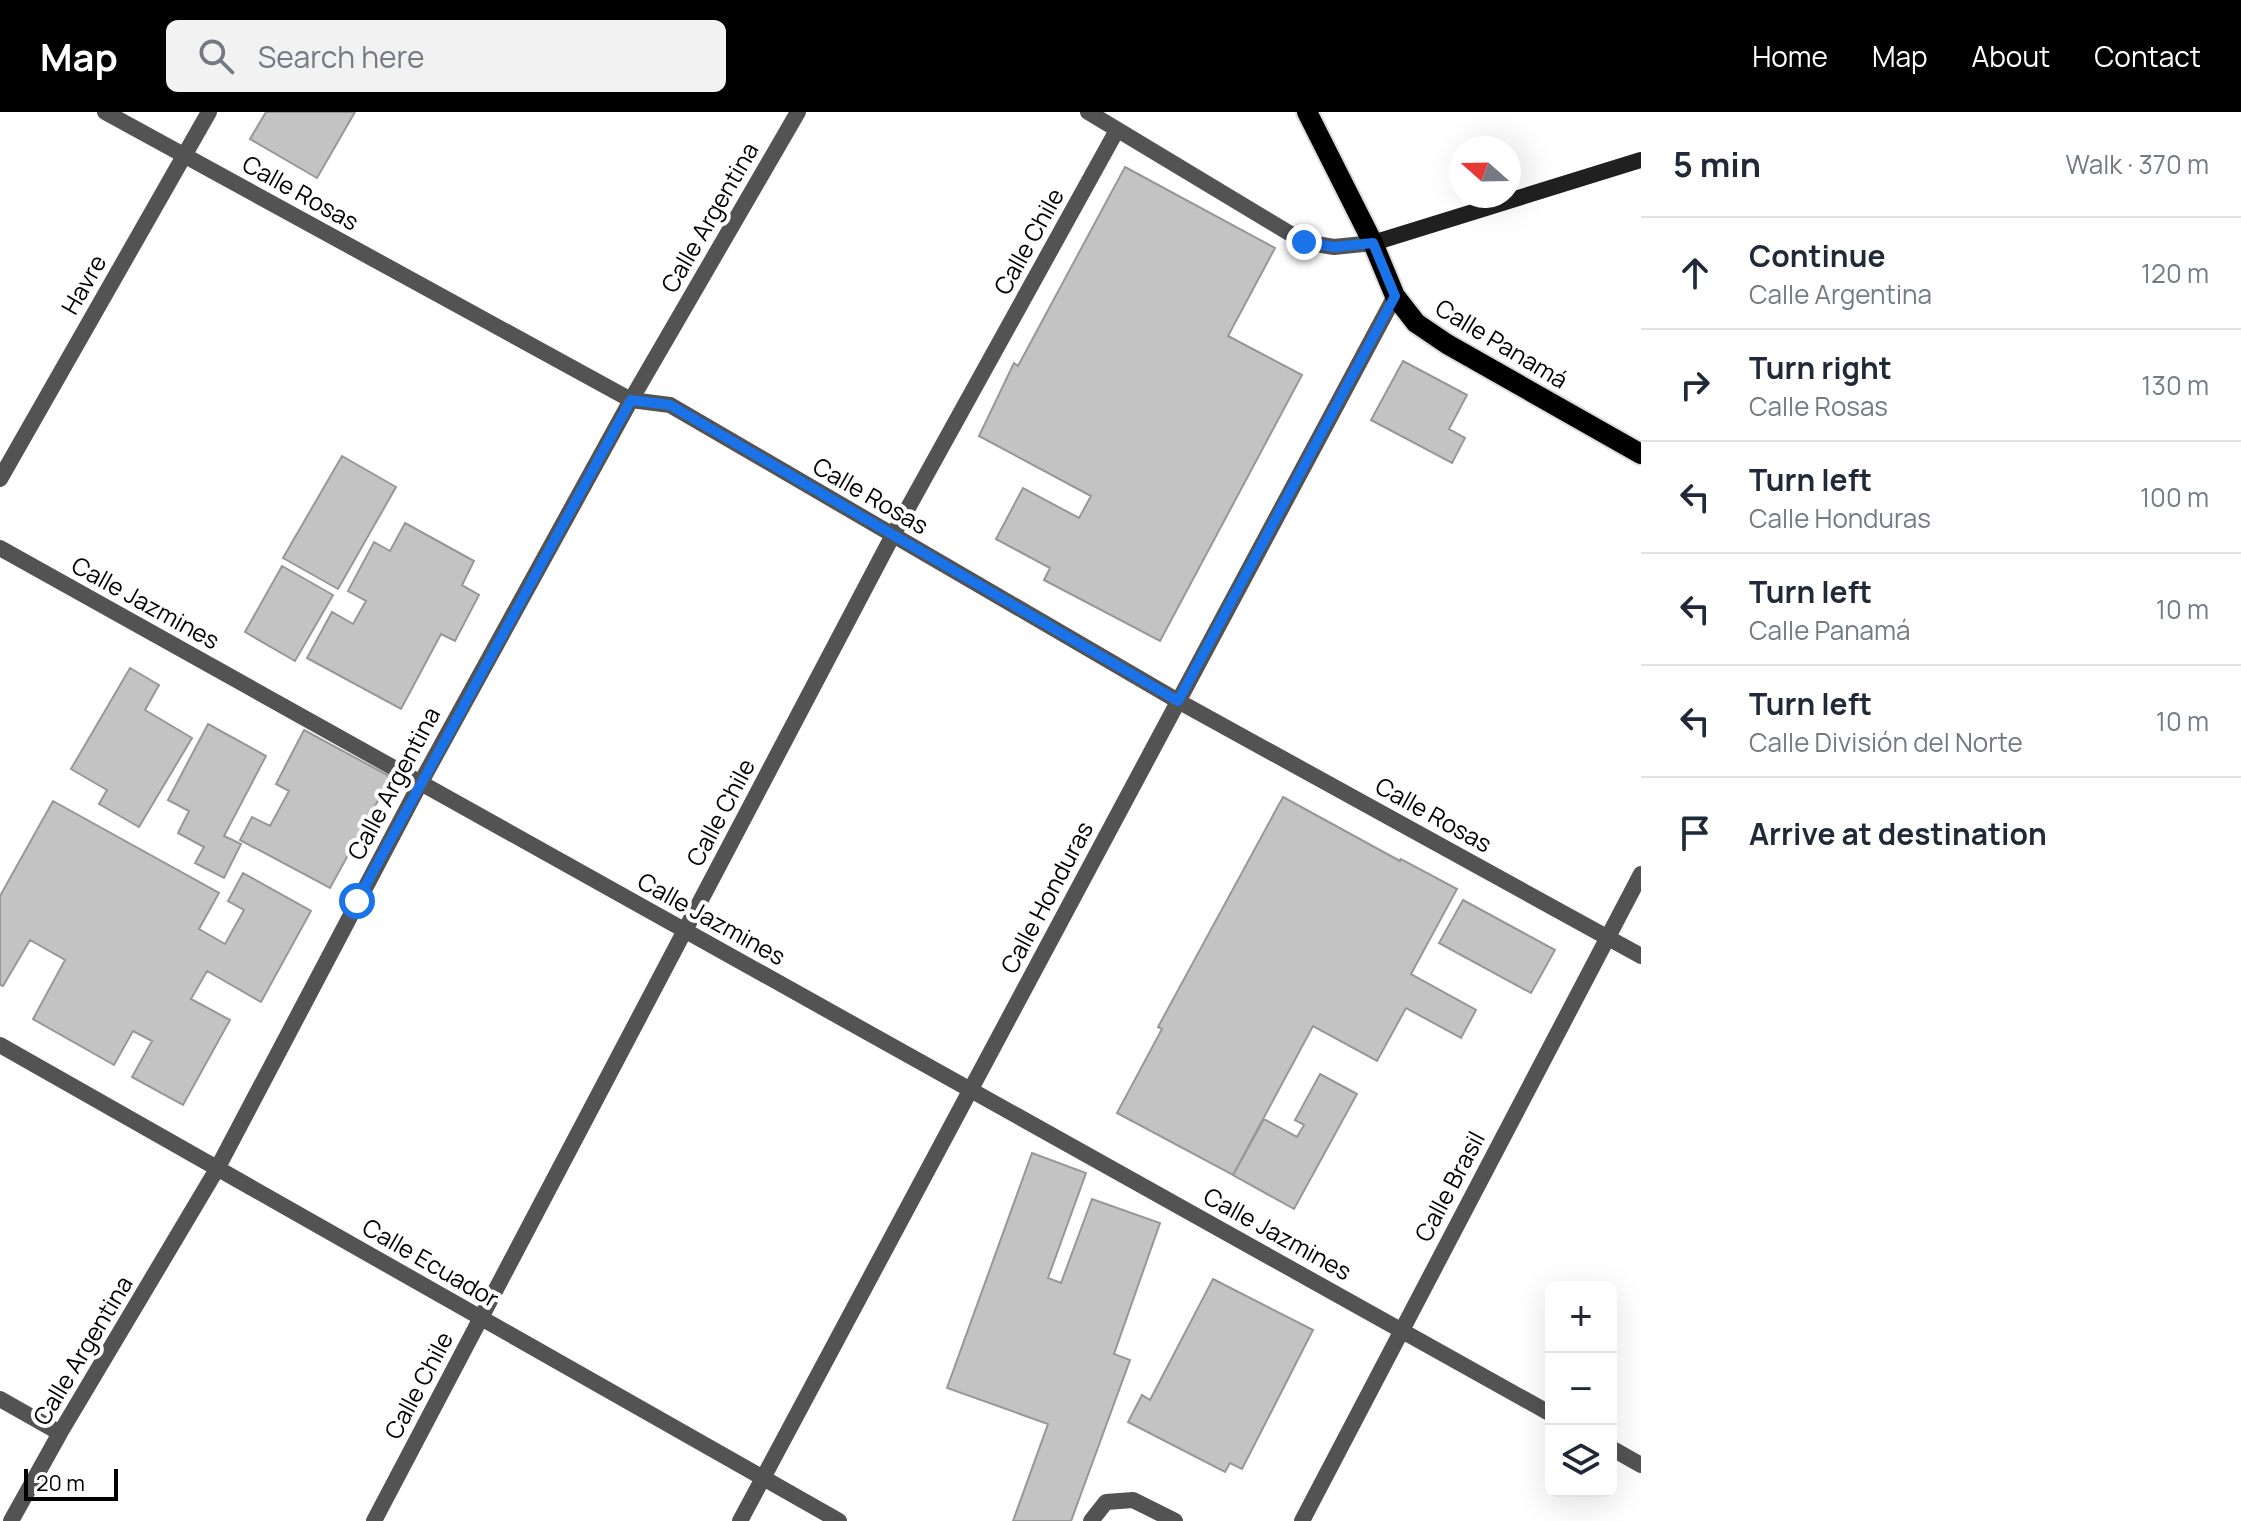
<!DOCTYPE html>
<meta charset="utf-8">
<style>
:root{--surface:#fff;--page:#f2f2f3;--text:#1f2937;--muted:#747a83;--line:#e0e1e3;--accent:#000}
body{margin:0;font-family:Manrope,sans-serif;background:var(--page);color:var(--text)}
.controls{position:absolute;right:24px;bottom:24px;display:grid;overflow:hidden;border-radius:12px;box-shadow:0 8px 32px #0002}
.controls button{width:72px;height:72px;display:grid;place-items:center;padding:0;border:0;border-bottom:2px solid var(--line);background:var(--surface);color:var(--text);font:40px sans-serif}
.compass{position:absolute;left:1449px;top:24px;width:72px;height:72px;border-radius:50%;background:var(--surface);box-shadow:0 8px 32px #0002;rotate:290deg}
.scale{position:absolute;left:24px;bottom:20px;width:94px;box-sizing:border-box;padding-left:8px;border:4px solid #000;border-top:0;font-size:22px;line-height:28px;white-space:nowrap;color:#000;-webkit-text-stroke:6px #fff;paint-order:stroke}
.stop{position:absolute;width:24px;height:24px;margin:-18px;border:6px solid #1a73e8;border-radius:50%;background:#fff}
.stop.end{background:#1a73e8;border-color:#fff;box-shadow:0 2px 8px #0008}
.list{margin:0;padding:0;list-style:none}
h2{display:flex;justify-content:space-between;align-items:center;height:104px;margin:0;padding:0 32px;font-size:34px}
h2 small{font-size:26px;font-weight:400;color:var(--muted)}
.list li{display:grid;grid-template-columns:52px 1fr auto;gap:24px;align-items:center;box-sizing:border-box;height:112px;padding:0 32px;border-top:2px solid var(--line)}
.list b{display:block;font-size:30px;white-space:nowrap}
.list p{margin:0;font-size:26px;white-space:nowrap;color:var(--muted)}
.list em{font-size:26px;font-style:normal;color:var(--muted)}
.icon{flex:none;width:44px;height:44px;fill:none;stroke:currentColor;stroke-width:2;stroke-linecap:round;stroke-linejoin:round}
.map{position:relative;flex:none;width:1641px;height:1409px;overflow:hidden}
header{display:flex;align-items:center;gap:48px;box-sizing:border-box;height:112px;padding:0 40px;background:var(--accent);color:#fff}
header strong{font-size:38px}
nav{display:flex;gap:44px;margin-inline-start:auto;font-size:28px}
.search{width:560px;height:72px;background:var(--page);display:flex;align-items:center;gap:20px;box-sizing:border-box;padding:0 28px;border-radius:12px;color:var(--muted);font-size:30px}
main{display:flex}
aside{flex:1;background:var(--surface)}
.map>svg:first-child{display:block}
</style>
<header>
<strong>Map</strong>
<div class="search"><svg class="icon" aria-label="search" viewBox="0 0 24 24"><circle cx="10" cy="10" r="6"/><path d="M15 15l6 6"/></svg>Search here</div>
<nav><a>Home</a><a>Map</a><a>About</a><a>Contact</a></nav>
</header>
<main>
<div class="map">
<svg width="1641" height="1409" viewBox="0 0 1641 1409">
<rect width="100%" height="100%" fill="#fff"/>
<!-- building -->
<path fill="#c3c3c3" stroke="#979797" stroke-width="2" d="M266 0H355L317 66 250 27Z
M1125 55 1275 136 1228 224 1302 263 1160 529 1044 468 1050 456 996 427 1023 376 1079 406 1091 384 979 324 1014 251 1018 254Z
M1403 249 1467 283 1449 317 1465 326 1452 351 1371 308Z
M342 344 396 375 338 477 283 446Z
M405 411 474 449 462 473 479 483 455 529 441 522 401 597 307 546 332 500 353 512 366 489 348 479 374 430 390 439Z
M282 454 333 483 295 549 245 520Z
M130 556 159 573 145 598 192 626 139 715 99 692 107 678 71 657Z
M208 612 266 644 224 724 241 732 224 766 195 751 204 735 178 721 189 699 168 688Z
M304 618 391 665 330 776 240 728 252 705 270 714 289 679 276 672Z
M1283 685 1400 749 1401 747 1457 777 1411 862 1476 898 1461 926 1406 896 1377 949 1313 914 1233 1063 1117 1001 1162 917 1158 915Z
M53 689 219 781 199 817 225 832 244 798 228 789 243 761 311 799 261 890 207 859 191 887 230 908 183 993 132 965 152 929 133 919 114 953 33 907 65 848 30 828 3 874 0 873V784Z
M1463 788 1555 838 1531 881 1439 831Z
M1320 962 1357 982 1294 1097 1233 1063 1264 1007 1297 1025 1304 1013 1295 1008Z
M1032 1041 1086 1061 1048 1166 1061 1171 1092 1087 1160 1111 1114 1242 1130 1248 1071 1409H1013L1048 1312 947 1276Z
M1213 1167 1313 1218 1242 1357 1230 1351 1225 1360 1128 1310 1142 1283 1150 1288Z"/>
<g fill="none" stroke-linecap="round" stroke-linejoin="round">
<defs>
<path id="primary" d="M1307 0 1373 131 1395 184 1416 211 1447 232 1641 342"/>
</defs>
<!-- primary casing -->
<use href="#primary" stroke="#dbdbdb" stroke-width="24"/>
<!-- lane -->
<path stroke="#535353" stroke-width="16" d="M1091 1409 1106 1390 1133 1388 1175 1409"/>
<!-- street -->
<path stroke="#535353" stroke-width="16" d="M105 0 631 288 670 293 1178 589 1641 844
M1088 0 1304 130 1334 135 1373 131
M0 367 209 0
M0 436 1551 1302
M0 933 839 1409
M0 1287 60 1321
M1611 1336 1641 1353
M11 1409 60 1321 217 1057 421 670 631 288 798 0
M374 1409 893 423 1117 18
M740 1409 1395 184
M1302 1409 1641 762"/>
<!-- secondary -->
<path stroke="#202020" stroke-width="16" d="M1373 131 1641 48"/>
<!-- primary -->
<use href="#primary" stroke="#000" stroke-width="20"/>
</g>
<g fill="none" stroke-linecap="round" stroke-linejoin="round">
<!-- route -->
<path stroke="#1a73e8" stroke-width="10" d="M357 789 631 288 670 293 1178 589 1395 184 1373 131 1334 135 1304 130"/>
</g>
<g text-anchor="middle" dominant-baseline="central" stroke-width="8" stroke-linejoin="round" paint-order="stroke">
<!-- street labels -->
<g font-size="24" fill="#000" stroke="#fff">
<text transform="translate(301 80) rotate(29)">Calle Rosas</text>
<text transform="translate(709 105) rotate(-60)">Calle Argentina</text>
<text transform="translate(1028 129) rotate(-61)">Calle Chile</text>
<text transform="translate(83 172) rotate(-60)">Havre</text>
<text transform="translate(1502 231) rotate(31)">Calle Panamá</text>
<text transform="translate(871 383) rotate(30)">Calle Rosas</text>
<text transform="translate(146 490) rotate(29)">Calle Jazmines</text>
<text transform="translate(393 671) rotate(-62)">Calle Argentina</text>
<text transform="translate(720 700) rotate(-62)">Calle Chile</text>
<text transform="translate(1434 702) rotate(29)">Calle Rosas</text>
<text transform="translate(1046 785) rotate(-62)">Calle Honduras</text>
<text transform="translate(712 806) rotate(29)">Calle Jazmines</text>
<text transform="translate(1449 1074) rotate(-62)">Calle Brasil</text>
<text transform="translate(1278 1121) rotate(29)">Calle Jazmines</text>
<text transform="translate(431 1150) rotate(30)">Calle Ecuador</text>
<text transform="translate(82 1238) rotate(-59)">Calle Argentina</text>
<text transform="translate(418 1273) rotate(-62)">Calle Chile</text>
</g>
</g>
</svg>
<div class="controls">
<button>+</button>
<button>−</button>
<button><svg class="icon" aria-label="layers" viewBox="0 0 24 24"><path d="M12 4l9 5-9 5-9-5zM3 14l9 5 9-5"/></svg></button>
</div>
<svg class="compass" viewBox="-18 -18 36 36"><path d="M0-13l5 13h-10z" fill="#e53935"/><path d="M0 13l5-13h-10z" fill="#747a83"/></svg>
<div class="scale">20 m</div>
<div class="stop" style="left:357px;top:789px"></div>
<div class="stop end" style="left:1304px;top:130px"></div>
</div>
<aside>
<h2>5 min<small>Walk · 370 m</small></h2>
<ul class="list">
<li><svg class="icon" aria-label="ahead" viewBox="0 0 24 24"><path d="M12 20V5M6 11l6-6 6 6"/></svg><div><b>Continue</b><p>Calle Argentina</p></div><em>120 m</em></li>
<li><svg class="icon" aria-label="right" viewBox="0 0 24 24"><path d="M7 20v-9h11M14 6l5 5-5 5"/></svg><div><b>Turn right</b><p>Calle Rosas</p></div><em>130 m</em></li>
<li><svg class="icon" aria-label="left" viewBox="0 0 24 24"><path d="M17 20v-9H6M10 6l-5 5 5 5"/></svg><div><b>Turn left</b><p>Calle Honduras</p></div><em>100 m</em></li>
<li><svg class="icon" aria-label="left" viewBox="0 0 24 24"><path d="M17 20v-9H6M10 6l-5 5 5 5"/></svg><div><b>Turn left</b><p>Calle Panamá</p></div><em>10 m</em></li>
<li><svg class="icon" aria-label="left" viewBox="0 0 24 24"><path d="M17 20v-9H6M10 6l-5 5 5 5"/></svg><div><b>Turn left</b><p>Calle División del Norte</p></div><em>10 m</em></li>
<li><svg class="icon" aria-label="arrive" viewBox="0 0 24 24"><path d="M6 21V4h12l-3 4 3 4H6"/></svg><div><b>Arrive at destination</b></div></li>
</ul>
</aside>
</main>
